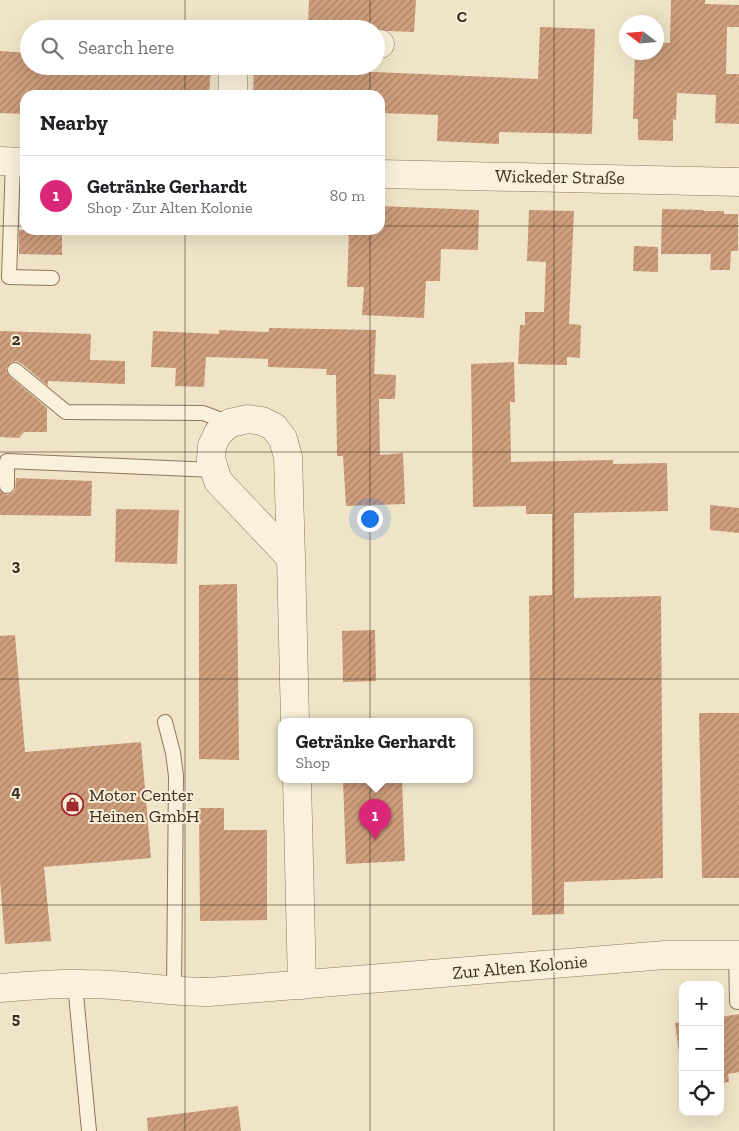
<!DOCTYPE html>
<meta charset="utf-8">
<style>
:root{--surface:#fff;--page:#f6f6f6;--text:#202124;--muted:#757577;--line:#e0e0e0;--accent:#db2777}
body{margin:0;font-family:"Zilla Slab",serif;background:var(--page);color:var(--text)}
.controls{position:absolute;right:15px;bottom:15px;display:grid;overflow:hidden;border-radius:10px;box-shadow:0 5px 20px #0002}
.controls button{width:45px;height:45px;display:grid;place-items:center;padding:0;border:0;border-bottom:1px solid var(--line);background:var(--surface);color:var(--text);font:25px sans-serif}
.compass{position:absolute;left:619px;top:15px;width:45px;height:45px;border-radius:50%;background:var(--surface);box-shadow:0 5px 20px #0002;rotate:286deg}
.you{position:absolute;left:369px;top:518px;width:18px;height:18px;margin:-12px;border:4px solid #fff;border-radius:50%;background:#1a73e8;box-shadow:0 0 0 8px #1a73e833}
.badge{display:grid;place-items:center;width:32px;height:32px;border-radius:50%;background:var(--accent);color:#fff;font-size:16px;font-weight:700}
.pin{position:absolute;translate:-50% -41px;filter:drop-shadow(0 1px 2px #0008)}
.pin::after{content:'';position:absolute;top:26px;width:18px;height:15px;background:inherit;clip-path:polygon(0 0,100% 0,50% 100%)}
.popup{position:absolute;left:278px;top:718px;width:195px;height:65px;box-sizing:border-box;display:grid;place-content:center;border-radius:10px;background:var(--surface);filter:drop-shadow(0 1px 4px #0005);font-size:16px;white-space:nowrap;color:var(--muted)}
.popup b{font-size:19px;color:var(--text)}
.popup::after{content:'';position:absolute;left:50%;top:100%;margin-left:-10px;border:10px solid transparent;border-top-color:var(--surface)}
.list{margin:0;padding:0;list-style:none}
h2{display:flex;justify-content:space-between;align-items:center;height:65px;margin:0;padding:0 20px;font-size:21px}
h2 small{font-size:16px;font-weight:400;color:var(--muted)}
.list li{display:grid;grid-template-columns:32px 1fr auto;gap:15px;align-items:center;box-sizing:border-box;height:80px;padding:0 20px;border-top:1px solid var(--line)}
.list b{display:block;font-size:19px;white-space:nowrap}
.list p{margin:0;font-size:16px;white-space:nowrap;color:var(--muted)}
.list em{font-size:16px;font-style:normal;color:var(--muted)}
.icon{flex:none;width:28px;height:28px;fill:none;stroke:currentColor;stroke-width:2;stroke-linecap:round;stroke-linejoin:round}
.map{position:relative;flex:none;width:739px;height:1131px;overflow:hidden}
.search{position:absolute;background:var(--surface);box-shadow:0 5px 20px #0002;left:20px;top:20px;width:365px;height:55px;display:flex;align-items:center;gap:12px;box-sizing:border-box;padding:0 18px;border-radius:28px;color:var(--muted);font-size:19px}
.panel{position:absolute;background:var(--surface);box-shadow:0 5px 20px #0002;left:20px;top:90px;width:365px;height:145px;border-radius:15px}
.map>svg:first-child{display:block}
</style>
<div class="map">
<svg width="739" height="1131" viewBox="0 0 739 1131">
<defs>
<pattern id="building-hatch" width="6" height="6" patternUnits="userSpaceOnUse" patternTransform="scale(1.25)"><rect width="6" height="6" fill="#cf9f7d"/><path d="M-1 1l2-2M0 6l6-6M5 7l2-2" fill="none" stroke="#a98266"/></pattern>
</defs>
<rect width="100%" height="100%" fill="#f0e4c8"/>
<!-- building -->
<path fill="url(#building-hatch)" d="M309 0H416L414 32 388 31 375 29V26L308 23Z
M671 0H705V4L739 5V27H727L726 74H739V124L715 123 716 95 677 93 676 120 673 119V141L638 140V119H633L635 52H656V42L670 43Z
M540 27 595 29 592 134 499 132V144L437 141 438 115 380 113V95L253 94 254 67 538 79Z
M0 51 29 53V66H211L209 95H25V114L0 113Z
M380 206 479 210 478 250 441 249 440 281H426L424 318 362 315 364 287H347L349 230H380Z
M662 209 704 210 703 211H724V214H738V251H731L730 270H710L711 254H661Z
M529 210 574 211 569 324 581 325 580 358 567 357V365L518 364 520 325H525V312H544L546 262 527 261Z
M19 230H62V255L19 254Z
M634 246 658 247V272L633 271Z
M269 328 376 330 374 374 396 375 395 399H379L380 455 403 453 405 504 346 506 343 456H337L336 375H326L327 369 268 367V359L206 357 204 387 175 386 176 368 151 367 153 331 219 334V330L269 332Z
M0 331 91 334 90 360 125 361V384L48 381V386L21 363 16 361 12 362 6 369 9 376 47 408V432H24L19 438 0 437Z
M514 362 515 402H510L511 462 613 460V464L667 463 668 511 574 513V598L661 596 663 878 564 882V914L532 915 529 596 552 595V514H526V506L473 507 471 364Z
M16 478 92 481 91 516 0 515V491L7 495 12 493 15 490Z
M710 505 739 508V533L710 530Z
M116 509 179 510 177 564 115 562Z
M237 584 239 760 199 759V585Z
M375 630 376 681 343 682 342 631Z
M15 635 25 752 141 742 151 858 44 867 51 941 5 944 0 880V636Z
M699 713H739V878H702Z
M343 779H402L405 861 346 864Z
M199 808H224V830H267V920L200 921Z
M739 1014V1072L728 1074 729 1082 720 1083V1017Z
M683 1022V1084L675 1023Z
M238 1106 241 1131H148L147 1118Z"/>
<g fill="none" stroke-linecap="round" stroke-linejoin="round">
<defs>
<path id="service" d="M13 161 9 277 52 278
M15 370 66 412 203 413 230 423
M7 486V461L214 470
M165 722 173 753 176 776 174 991
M736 955 737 1002
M75 984 89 1131"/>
<path id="minor" d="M376 44H380
M233 95V66
M0 161 25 162
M380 174 739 182
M291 558 218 481 211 459 212 446 218 433 230 423 248 419 262 421 274 427 283 439 288 457 291 558 295 721
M297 779 302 985
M0 988C28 986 57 983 85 984 127 984 167 992 209 992L665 955H739"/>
</defs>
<!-- service casing -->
<use href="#service" stroke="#8d765c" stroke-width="16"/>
<!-- minor casing -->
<use href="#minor" stroke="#8d765c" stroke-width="29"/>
<!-- service -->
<use href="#service" stroke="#faf1dc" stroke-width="14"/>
<!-- minor -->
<use href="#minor" stroke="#faf1dc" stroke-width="28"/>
</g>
<!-- grid -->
<path fill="none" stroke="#3d2e20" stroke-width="1" stroke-opacity="0.55" d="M185 0V29M370 0V29M554 0V1131M185 66V95M370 66V95M0 226H25M380 226H739M185 230V1131M370 230V1131M0 452H739M0 679H739M0 905H739"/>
<!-- icons -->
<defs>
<symbol id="shop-ring" viewBox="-11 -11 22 22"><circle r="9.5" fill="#f7eed8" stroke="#9e2a2b" stroke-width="1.5"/><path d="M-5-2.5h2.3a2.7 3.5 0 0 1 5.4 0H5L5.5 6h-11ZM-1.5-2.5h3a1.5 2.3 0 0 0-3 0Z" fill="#9e2a2b"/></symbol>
</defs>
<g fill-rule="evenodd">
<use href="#shop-ring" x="60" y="792" width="25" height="25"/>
</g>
<g text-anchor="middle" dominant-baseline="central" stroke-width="4" stroke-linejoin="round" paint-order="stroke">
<!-- street labels -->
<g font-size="18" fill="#3d2e20" stroke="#f7eed8">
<text transform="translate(560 177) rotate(1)">Wickeder Straße</text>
<text transform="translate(520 967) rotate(-5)">Zur Alten Kolonie</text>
</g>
<!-- poi labels -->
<g font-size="18" fill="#3d2e20" stroke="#f7eed8" text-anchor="start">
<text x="89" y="795">Motor Center<tspan x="89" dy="21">Heinen GmbH</tspan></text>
</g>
</g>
<g font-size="16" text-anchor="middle" font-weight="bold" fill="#3d2e20" stroke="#f7eed8" stroke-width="4" stroke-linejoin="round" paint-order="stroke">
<text x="462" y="22">C</text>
<text x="16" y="345">2</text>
<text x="16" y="571">3</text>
<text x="16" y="797">4</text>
<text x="16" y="1024">5</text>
</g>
</svg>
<div class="controls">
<button>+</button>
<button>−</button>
<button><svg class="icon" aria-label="locate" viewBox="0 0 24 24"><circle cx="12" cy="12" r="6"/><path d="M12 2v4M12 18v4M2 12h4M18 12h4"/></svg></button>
</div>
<svg class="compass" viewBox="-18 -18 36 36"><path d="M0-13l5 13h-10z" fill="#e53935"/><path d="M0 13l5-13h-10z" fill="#757577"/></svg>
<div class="you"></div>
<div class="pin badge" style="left:375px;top:840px">1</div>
<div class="popup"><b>Getränke Gerhardt</b>Shop</div>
<div class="search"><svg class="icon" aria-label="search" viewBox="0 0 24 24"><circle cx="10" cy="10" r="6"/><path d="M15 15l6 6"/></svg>Search here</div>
<section class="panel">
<h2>Nearby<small></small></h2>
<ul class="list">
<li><span class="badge">1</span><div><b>Getränke Gerhardt</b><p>Shop · Zur Alten Kolonie</p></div><em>80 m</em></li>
</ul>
</section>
</div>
